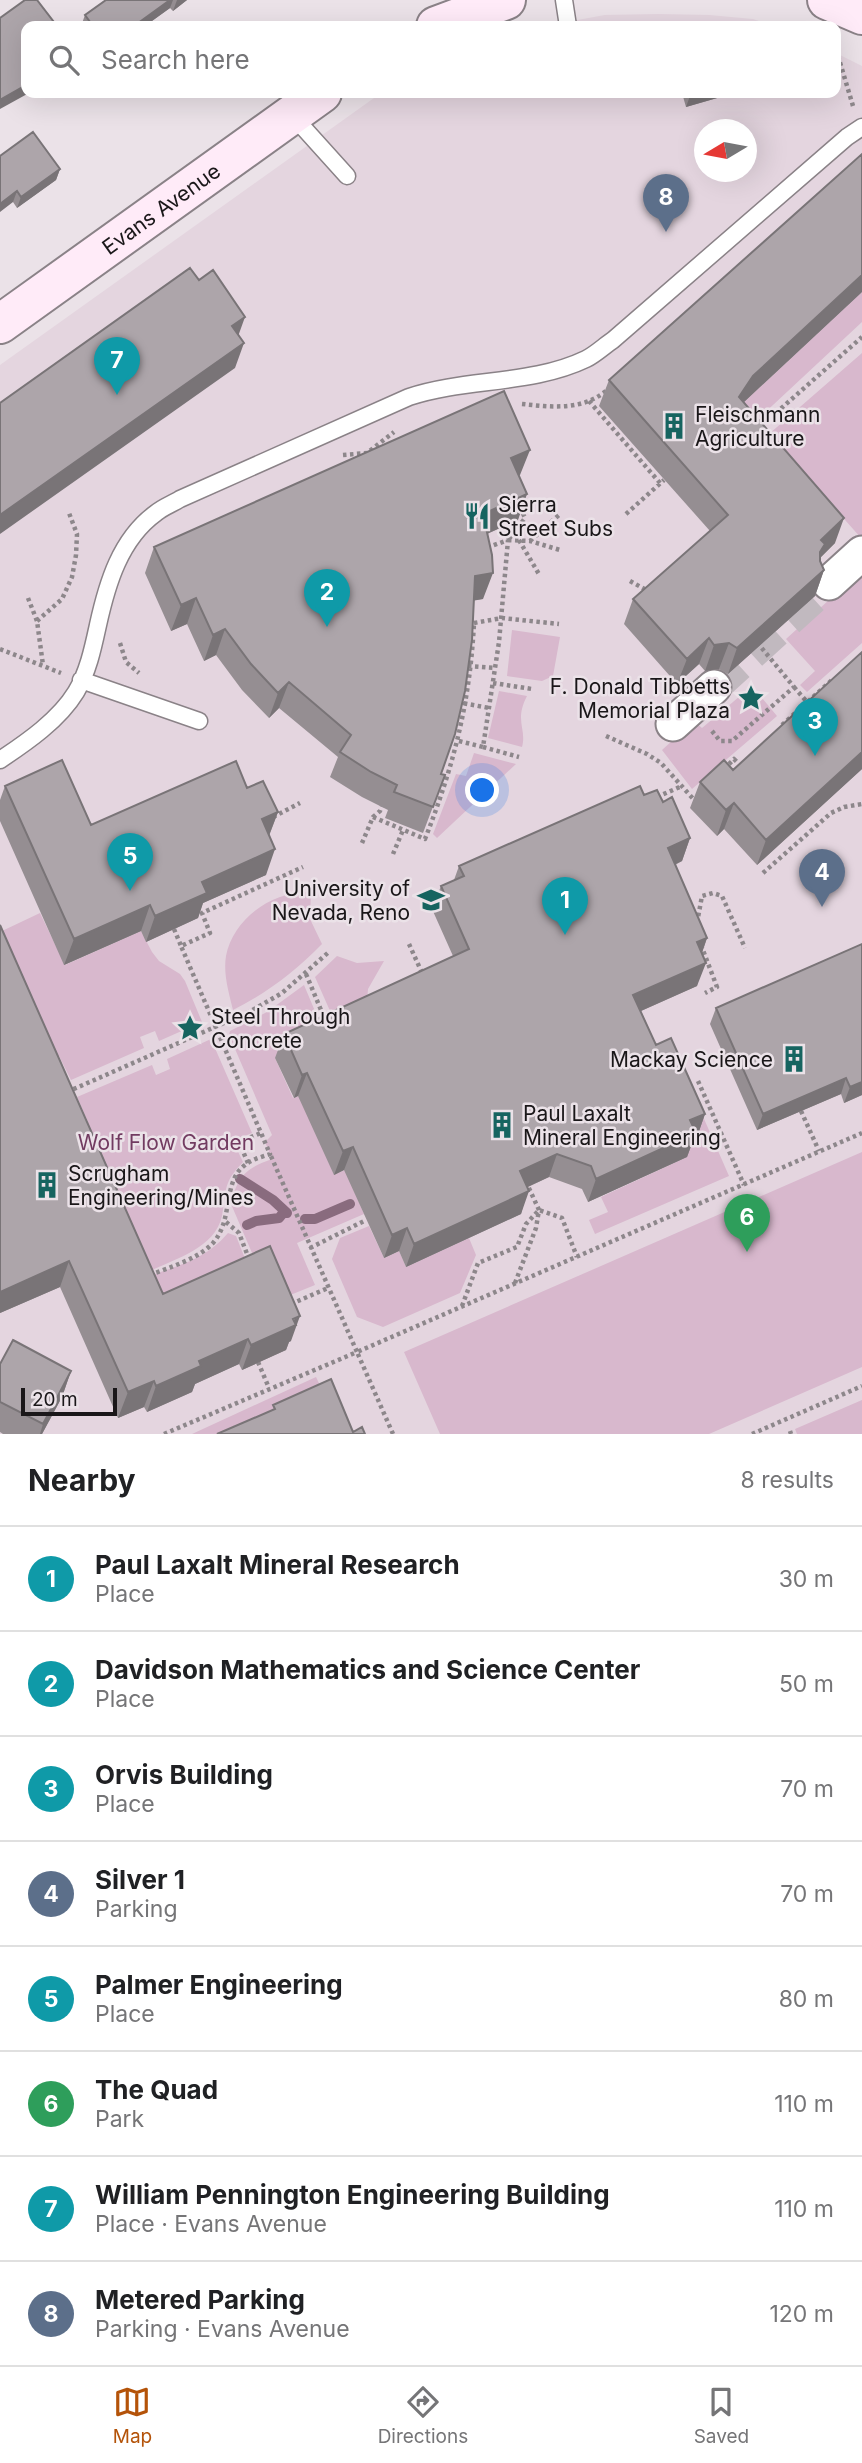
<!DOCTYPE html>
<meta charset="utf-8">
<style>
:root{--surface:#fff;--page:#f6f6f6;--text:#202124;--muted:#757577;--line:#e0e0e0;--accent:#b45309}
body{margin:0;font-family:Inter,sans-serif;background:var(--page);color:var(--text)}
.compass{position:absolute;left:694px;top:119px;width:63px;height:63px;border-radius:50%;background:var(--surface);box-shadow:0 7px 28px #0002;rotate:260deg}
.scale{position:absolute;left:21px;bottom:18px;width:96px;box-sizing:border-box;padding-left:7px;border:4px solid #1a1719;border-top:0;font-size:19px;line-height:24px;white-space:nowrap;color:#1a1719;-webkit-text-stroke:5px #ebe2e8;paint-order:stroke}
.you{position:absolute;left:483px;top:791px;width:24px;height:24px;margin:-18px;border:5px solid #fff;border-radius:50%;background:#1a73e8;box-shadow:0 0 0 10px #1a73e833}
.badge{display:grid;place-items:center;width:46px;height:46px;border-radius:50%;background:var(--accent);color:#fff;font-size:23px;font-weight:700}
.pin{position:absolute;translate:-50% -58px;filter:drop-shadow(0 2px 4px #0008)}
.pin::after{content:'';position:absolute;top:37px;width:24px;height:21px;background:inherit;clip-path:polygon(0 0,100% 0,50% 100%)}
.list{margin:0;padding:0;list-style:none}
h2{display:flex;justify-content:space-between;align-items:center;height:91px;margin:0;padding:0 28px;font-size:30px}
h2 small{font-size:23px;font-weight:400;color:var(--muted)}
.list li{display:grid;grid-template-columns:46px 1fr auto;gap:21px;align-items:center;box-sizing:border-box;height:105px;padding:0 28px;border-top:2px solid var(--line)}
.list b{display:block;font-size:26px;white-space:nowrap}
.list p{margin:0;font-size:23px;white-space:nowrap;color:var(--muted)}
.list em{font-size:23px;font-style:normal;color:var(--muted)}
.icon{flex:none;width:38px;height:38px;fill:none;stroke:currentColor;stroke-width:2;stroke-linecap:round;stroke-linejoin:round}
.map{position:relative;flex:none;width:862px;height:1434px;overflow:hidden}
.search{position:absolute;background:var(--surface);box-shadow:0 7px 28px #0002;left:21px;right:21px;top:21px;height:77px;display:flex;align-items:center;gap:18px;box-sizing:border-box;padding:0 24px;border-radius:14px;color:var(--muted);font-size:26px}
.sheet{height:931px;background:var(--surface)}
nav{display:flex;justify-content:space-around;align-items:center;box-sizing:border-box;height:98px;border-top:2px solid var(--line);background:var(--surface);font-size:19px;color:var(--muted)}
nav a{display:grid;justify-items:center;gap:4px}
nav .on{color:var(--accent)}
.map>svg:first-child{display:block}
</style>
<div class="map">
<svg width="862" height="1434" viewBox="0 0 862 1434">
<rect width="100%" height="100%" fill="#ebe2e8"/>
<!-- built -->
<path fill="#e4d5df" fill-rule="evenodd" d="M658 14 709 15 753 19 774 26H544L605 15Z
M836 53 862 66V1434H0V365L381 93H836ZM704 130H746V172H704Z"/>
<!-- green -->
<path fill="#d8b8cd" d="M862 292V322L759 418 744 402Z
M862 353V537L861 538 769 434Z
M862 570V643L807 692 800 685 815 671 786 639Z
M512 630 560 637 553 676 542 681 507 676Z
M752 686 777 716 692 789 662 750 694 721 702 728Z
M499 691 527 696C514 721 527 729 522 747L488 738Z
M474 753 516 764 437 838 433 834 456 774 466 776Z
M311 892 310 919 322 944C296 971 267 993 233 1010 229 993 223 974 226 956 233 918 274 890 311 892Z
M40 913 65 965 141 931 152 952 159 961 180 974 185 981 202 1022 159 1041 155 1031 140 1037 144 1048 71 1080 59 1056 56 1057 2 931Z
M337 956 357 963 384 961 368 989 367 1001 338 1029 315 977Z
M304 985 325 1035 275 1058 293 1098 299 1096 334 1174 345 1170 364 1214 297 1243 315 1285 273 1302 231 1204C237 1177 246 1168 272 1159L265 1142 272 1135 229 1035 230 1031 267 1012Z
M211 1039 252 1133 233 1141 243 1162C222 1184 227 1190 222 1216 215 1248 175 1259 150 1271L85 1124 88 1122 77 1097 152 1065 156 1075 170 1069 167 1059Z
M694 1096 729 1176 595 1234 589 1220 608 1212 601 1197 687 1157 682 1144 697 1137Z
M862 1152V1367L709 1434H440L404 1352Z
M369 1226 384 1258 399 1251 406 1267 469 1238 476 1255 460 1293 383 1327 357 1317 332 1259 340 1238Z
M228 1233 236 1236 252 1276 153 1319 147 1277C179 1265 205 1260 228 1233Z
M316 1377 328 1402 265 1434H192Z
M862 1400V1434H797L795 1429Z"/>
<g fill="none" stroke-linecap="round" stroke-linejoin="round">
<!-- stream -->
<path stroke="#896b7e" stroke-width="10" d="M240 1179 273 1200 287 1213
M305 1219H315L350 1204
M247 1225 256 1221 279 1218 284 1212"/>
<!-- street-tunnel -->
<path stroke="#c1b9bf" stroke-width="33" stroke-dasharray="33 17" stroke-linecap="butt" d="M714 687 829 583"/>
<defs>
<path id="lane" d="M564 0 568 26
M292 115 347 176
M81 680 199 721
M0 760C27 742 59 720 76 692 88 672 93 648 98 625 107 584 120 539 156 513 163 507 172 504 180 499L409 397C466 378 532 385 586 359 596 354 604 346 613 340L847 137 862 127"/>
<path id="street" d="M829 583 862 553
M673 724 714 687"/>
<g id="secondary">
<path d="M827 0 862 15"/>
<path d="M436 26 506 0"/>
<path id="s1" d="M0 324 322 93"/>
</g>
</defs>
<!-- lane casing -->
<use href="#lane" stroke="#8a8287" stroke-width="19"/>
<!-- street casing -->
<use href="#street" stroke="#8a8287" stroke-width="37"/>
<!-- secondary casing -->
<use href="#secondary" stroke="#8a8287" stroke-width="42"/>
<!-- path -->
<path stroke="#8d878b" stroke-width="4.5" stroke-dasharray="3.5 3.5" stroke-linecap="butt" d="M836 49 853 106
M589 401 660 483
M522 404C551 407 583 411 607 390
M760 427 862 337
M343 455 367 453 394 432
M626 514 664 480
M509 539 525 518 519 505
M508 540 530 541 560 550
M519 540 540 576
M530 541 560 514
M630 581 648 591
M28 598 37 621 43 665
M37 621 62 599 72 577 76 555 77 534 69 513
M474 623 502 618 559 624
M120 643 126 662 139 673
M0 649 61 673
M468 666 495 668
M493 683 532 689
M794 687 807 702
M457 702 489 708
M782 725 833 679
M712 731 720 741H732L794 687 760 646
M606 736 647 754 661 763 696 802
M459 741 483 747 499 642 508 540 486 548
M483 747 519 757
M724 769 734 759 741 766
M657 797 682 786
M273 817 300 803
M373 817 425 839C454 765 470 702 474 623L468 622
M362 843 373 817 380 811 383 803
M393 854 403 830
M763 873 831 813 844 807 862 804
M697 923 702 896 713 893 722 896 745 948
M174 929 181 946
M409 944 423 975
M701 945 717 987 705 993
M306 974 326 1022
M698 1081 744 1185
M67 1092 249 1012 282 993 330 951
M801 1111 819 1151
M248 1163 239 1142 261 1133
M226 1222 239 1233 249 1259
M310 1248 366 1220
M150 1275C170 1267 198 1259 213 1243 234 1219 222 1182 245 1165 252 1159 262 1157 270 1154L181 946 210 933 202 913 303 867
M515 1283 536 1228 539 1210 528 1186
M291 1304 328 1288
M462 1306 478 1263 517 1247 526 1224 539 1210 562 1218 577 1257
M258 1362 269 1388
M790 1431 791 1434
M164 1434 357 1352 270 1154
M393 1434 357 1352 862 1133
M752 1434 862 1386"/>
<!-- lane -->
<use href="#lane" stroke="#fff" stroke-width="16"/>
<!-- street -->
<use href="#street" stroke="#fff" stroke-width="33"/>
<!-- secondary -->
<use href="#secondary" stroke="#ffebf8" stroke-width="38"/>
</g>
<!-- wall -->
<path fill="#958e92" d="M106 0H187L173 11 170 8 145 26H81L85 15Z
M682 93H725L724 96 686 107Z
M0 156 60 169 56 180 17 208 13 202Z
M862 292 744 402 835 543 820 558V561L824 570 815 596 728 674 719 669 705 671 699 664 677 684 624 624 633 599 710 531 599 406 609 380Z
M520 475 519 476 518 520 487 534 483 599 474 600 441 774 445 775 423 833 385 818 388 810 362 797 330 777 338 757 279 708 269 718 242 690 216 655 204 661 187 624 171 631 145 573 154 547Z
M862 652V769L757 865 724 829 717 836 690 808 700 782 733 770Z
M5 786 91 825 247 788 278 812 269 836 266 875 203 903 198 918 146 942 141 931 64 965 0 821V800Z
M644 795 663 802 690 838 682 861 675 865 707 938 702 953 697 986 641 1011 656 1045 705 1114 697 1137 694 1138 687 1157 588 1202 582 1189 549 1177 528 1187 521 1214 406 1267 399 1251 384 1258 344 1170 334 1175 298 1096 294 1098 275 1058 284 1034 453 956 432 909 441 886 454 880 459 866Z
M0 925 163 1294 291 1341 289 1342 286 1350 242 1370 239 1364 195 1384 192 1392 147 1412 144 1407 118 1418 60 1287 0 1313Z
M862 944V1095L844 1103 841 1094 757 1130 710 1024 716 1008Z
M0 1364 71 1371 62 1397 42 1434H3L0 1432Z"/>
<!-- shaded-wall -->
<path fill="#797477" d="M170 0H173L170 8 145 26H134Z
M177 0H187L173 11Z
M26 85V93H29L0 109V100Z
M702 93H725L724 96 686 107 690 96Z
M60 169 56 180 17 208 21 197Z
M17 191 13 202 0 212V204Z
M862 275V292L744 402 729 422 739 397 753 376Z
M245 317 236 342 232 326Z
M244 343 235 368 0 534V515Z
M530 450 520 475 502 484 511 458Z
M527 494 518 520 473 540 483 514Z
M844 518 835 543 819 559 821 540Z
M824 570 815 596 728 674 737 648Z
M493 573 483 599 466 602 475 576Z
M196 598 187 624 171 631 181 605Z
M225 629 216 655 204 661 213 635Z
M709 638 699 664 677 684 687 659Z
M729 643 719 669 705 671 714 645Z
M289 682 279 708 269 718 278 693Z
M862 752V769L757 865 766 840Z
M734 803 724 829 717 836 726 810Z
M278 812 268 838 262 819Z
M690 838 682 861 659 872 668 848Z
M275 849 266 875 203 903 198 918 146 942 155 916 202 882Z
M150 905 141 931 64 965 74 939Z
M707 938 699 961 697 942Z
M706 963 697 986 625 1018 633 995Z
M307 1073 298 1096 294 1098 302 1075Z
M846 1078 841 1094 757 1130 763 1114Z
M862 1082V1095L844 1103 850 1087Z
M705 1114 697 1137 694 1138 687 1157 588 1202 596 1179 690 1120Z
M353 1147 344 1170 334 1175 343 1151Z
M557 1154 549 1177 512 1194 520 1171Z
M529 1191 521 1214 406 1267 414 1244Z
M407 1228 399 1251 384 1258 392 1235Z
M69 1261 60 1287 0 1313V1292Z
M300 1316 291 1341 289 1342 286 1350 242 1370 251 1345Z
M248 1339 239 1364 195 1384 192 1392 147 1412 156 1386 199 1361Z
M71 1371 62 1397 42 1434H40L43 1424Z
M154 1381 144 1407 118 1418 128 1392Z"/>
<!-- building -->
<path fill="#ada5aa" stroke="#797477" stroke-width="2" d="M25 0H37L57 26H26V85L0 100V18Z
M106 0H170L134 26H93L85 15Z
M689 93H702L690 96Z
M33 132 60 169 21 197 17 191 0 204V156Z
M862 154V275L753 376 739 397 844 518 821 540 825 544 820 552V561L824 570 737 648 729 643 714 645 709 638 687 659 633 599 728 515 609 380Z
M190 268 199 280 213 270 245 317 232 326 244 343 0 515V403Z
M504 391 530 450 511 458 527 494 483 514 492 555 493 573 475 576 472 640 465 691 455 734 441 774 445 775 433 807 394 792 397 785 371 772 340 752 351 735 289 682 278 693 251 664 225 629 213 635 196 598 181 605 154 547Z
M862 652V752L766 840 734 803 726 810 700 782 724 760 733 770Z
M62 760 91 825 236 761 247 788 263 781 278 812 262 819 275 849 202 882 207 893 155 916 150 905 74 939 5 786Z
M640 786 644 795 657 790 663 802 672 797 690 838 668 848 707 938 697 942 706 963 633 995 656 1045 671 1038 705 1114 690 1120 696 1133 596 1179 591 1166 557 1154 520 1171 529 1191 414 1244 407 1228 392 1235 353 1147 343 1151 307 1073 302 1075 284 1034 469 949 441 886 464 876 459 866Z
M0 925 163 1294 270 1246 300 1316 293 1319 296 1325 251 1345 248 1339 199 1361 201 1366 156 1386 154 1381 128 1392 69 1261 0 1292Z
M862 944V1082L850 1087 846 1078 763 1114 716 1008Z
M13 1340 71 1371 43 1424 0 1402V1364Z
M331 1379 353 1432 362 1427 365 1434H217L275 1409 273 1405Z"/>
<!-- icons -->
<defs>
<symbol id="building-bare" viewBox="-9 -9 18 18"><path d="M-4-6H4V6H1V3H-1V6H-4ZM-2.5-4.3h1.7v1.8h-1.7ZM.8-4.3h1.7v1.8H.8ZM-2.5-1h1.7V.8h-1.7ZM.8-1h1.7V.8H.8Z" fill="#166460" stroke="#ebe2e8" stroke-width="2.5" paint-order="stroke"/></symbol>
<symbol id="restaurant-bare" viewBox="-9 -9 18 18"><path d="M-5-6h1v4h1v-4h1v4h1v-4h1v5L-1.5 .5V6h-2V.5L-5-1ZM5-6V6H3V1.5H1.5Q1.5-4 5-6Z" fill="#166460" stroke="#ebe2e8" stroke-width="2.5" paint-order="stroke"/></symbol>
<symbol id="sight-bare" viewBox="-9 -9 18 18"><path d="M0-6L1.8-2.2L6-1.7L2.9 1.2L3.7 5.4L0 3.3L-3.7 5.4L-2.9 1.2L-6-1.7L-1.8-2.2Z" fill="#166460" stroke="#ebe2e8" stroke-width="2.5" paint-order="stroke"/></symbol>
<symbol id="university-bare" viewBox="-9 -9 18 18"><path d="M0-5L7-2L0 1L-7-2ZM-4 1L0 2.5L4 1V4Q0 6-4 4Z" fill="#166460" stroke="#ebe2e8" stroke-width="2.5" paint-order="stroke"/></symbol>
</defs>
<g fill-rule="evenodd">
<use href="#building-bare" x="655" y="407" width="38" height="38"/>
<use href="#restaurant-bare" x="458" y="497" width="38" height="38"/>
<use href="#sight-bare" x="732" y="679" width="38" height="38"/>
<use href="#university-bare" x="412" y="881" width="38" height="38"/>
<use href="#sight-bare" x="171" y="1009" width="38" height="38"/>
<use href="#building-bare" x="775" y="1040" width="38" height="38"/>
<use href="#building-bare" x="483" y="1106" width="38" height="38"/>
<use href="#building-bare" x="28" y="1166" width="38" height="38"/>
</g>
<g text-anchor="middle" dominant-baseline="central" stroke-width="5" stroke-linejoin="round" paint-order="stroke">
<!-- street labels -->
<g font-size="21" fill="#1a1719" stroke="#ebe2e8">
<text stroke="none"><textPath href="#s1" startOffset="198">Evans Avenue</textPath></text>
</g>
<!-- poi labels -->
<g font-size="21" fill="#1a1719" stroke="#ebe2e8" text-anchor="start">
<text x="695" y="414">Fleischmann<tspan x="695" dy="24">Agriculture</tspan></text>
<text x="498" y="504">Sierra<tspan x="498" dy="24">Street Subs</tspan></text>
<text x="730" y="686" text-anchor="end">F. Donald Tibbetts<tspan x="730" dy="24">Memorial Plaza</tspan></text>
<text x="410" y="888" text-anchor="end">University of<tspan x="410" dy="24">Nevada, Reno</tspan></text>
<text x="211" y="1016">Steel Through<tspan x="211" dy="24">Concrete</tspan></text>
<text x="773" y="1059" text-anchor="end">Mackay Science</text>
<text x="523" y="1113">Paul Laxalt<tspan x="523" dy="24">Mineral Engineering</tspan></text>
<text x="68" y="1173">Scrugham<tspan x="68" dy="24">Engineering/Mines</tspan></text>
</g>
<!-- park labels -->
<g font-size="21" fill="#723b61" stroke="#ebe2e8">
<text x="166" y="1142">Wolf Flow Garden</text>
</g>
</g>
</svg>
<svg class="compass" viewBox="-18 -18 36 36"><path d="M0-13l5 13h-10z" fill="#e53935"/><path d="M0 13l5-13h-10z" fill="#757577"/></svg>
<div class="scale">20 m</div>
<div class="you"></div>
<div class="pin badge" style="left:565px;top:935px;background:#0f9aa8">1</div>
<div class="pin badge" style="left:327px;top:627px;background:#0f9aa8">2</div>
<div class="pin badge" style="left:815px;top:756px;background:#0f9aa8">3</div>
<div class="pin badge" style="left:822px;top:907px;background:#5c6f8a">4</div>
<div class="pin badge" style="left:130px;top:891px;background:#0f9aa8">5</div>
<div class="pin badge" style="left:747px;top:1252px;background:#2e9e5b">6</div>
<div class="pin badge" style="left:117px;top:395px;background:#0f9aa8">7</div>
<div class="pin badge" style="left:666px;top:232px;background:#5c6f8a">8</div>
<div class="search"><svg class="icon" aria-label="search" viewBox="0 0 24 24"><circle cx="10" cy="10" r="6"/><path d="M15 15l6 6"/></svg>Search here</div>
</div>
<section class="sheet">
<h2>Nearby<small>8 results</small></h2>
<ul class="list">
<li><span class="badge" style="background:#0f9aa8">1</span><div><b>Paul Laxalt Mineral Research</b><p>Place</p></div><em>30 m</em></li>
<li><span class="badge" style="background:#0f9aa8">2</span><div><b>Davidson Mathematics and Science Center</b><p>Place</p></div><em>50 m</em></li>
<li><span class="badge" style="background:#0f9aa8">3</span><div><b>Orvis Building</b><p>Place</p></div><em>70 m</em></li>
<li><span class="badge" style="background:#5c6f8a">4</span><div><b>Silver 1</b><p>Parking</p></div><em>70 m</em></li>
<li><span class="badge" style="background:#0f9aa8">5</span><div><b>Palmer Engineering</b><p>Place</p></div><em>80 m</em></li>
<li><span class="badge" style="background:#2e9e5b">6</span><div><b>The Quad</b><p>Park</p></div><em>110 m</em></li>
<li><span class="badge" style="background:#0f9aa8">7</span><div><b>William Pennington Engineering Building</b><p>Place · Evans Avenue</p></div><em>110 m</em></li>
<li><span class="badge" style="background:#5c6f8a">8</span><div><b>Metered Parking</b><p>Parking · Evans Avenue</p></div><em>120 m</em></li>
</ul>
</section>
<nav>
<a class="on"><svg class="icon" aria-label="map" viewBox="0 0 24 24"><path d="M3 6l6-2 6 2 6-2v14l-6 2-6-2-6 2zM9 4v14M15 6v14"/></svg>Map</a>
<a><svg class="icon" aria-label="directions" viewBox="0 0 24 24"><path d="M12 3l9 9-9 9-9-9zM9 14v-3h6M13 9l2 2-2 2"/></svg>Directions</a>
<a><svg class="icon" aria-label="saved" viewBox="0 0 24 24"><path d="M7 4h10v16l-5-4-5 4z"/></svg>Saved</a>
</nav>
